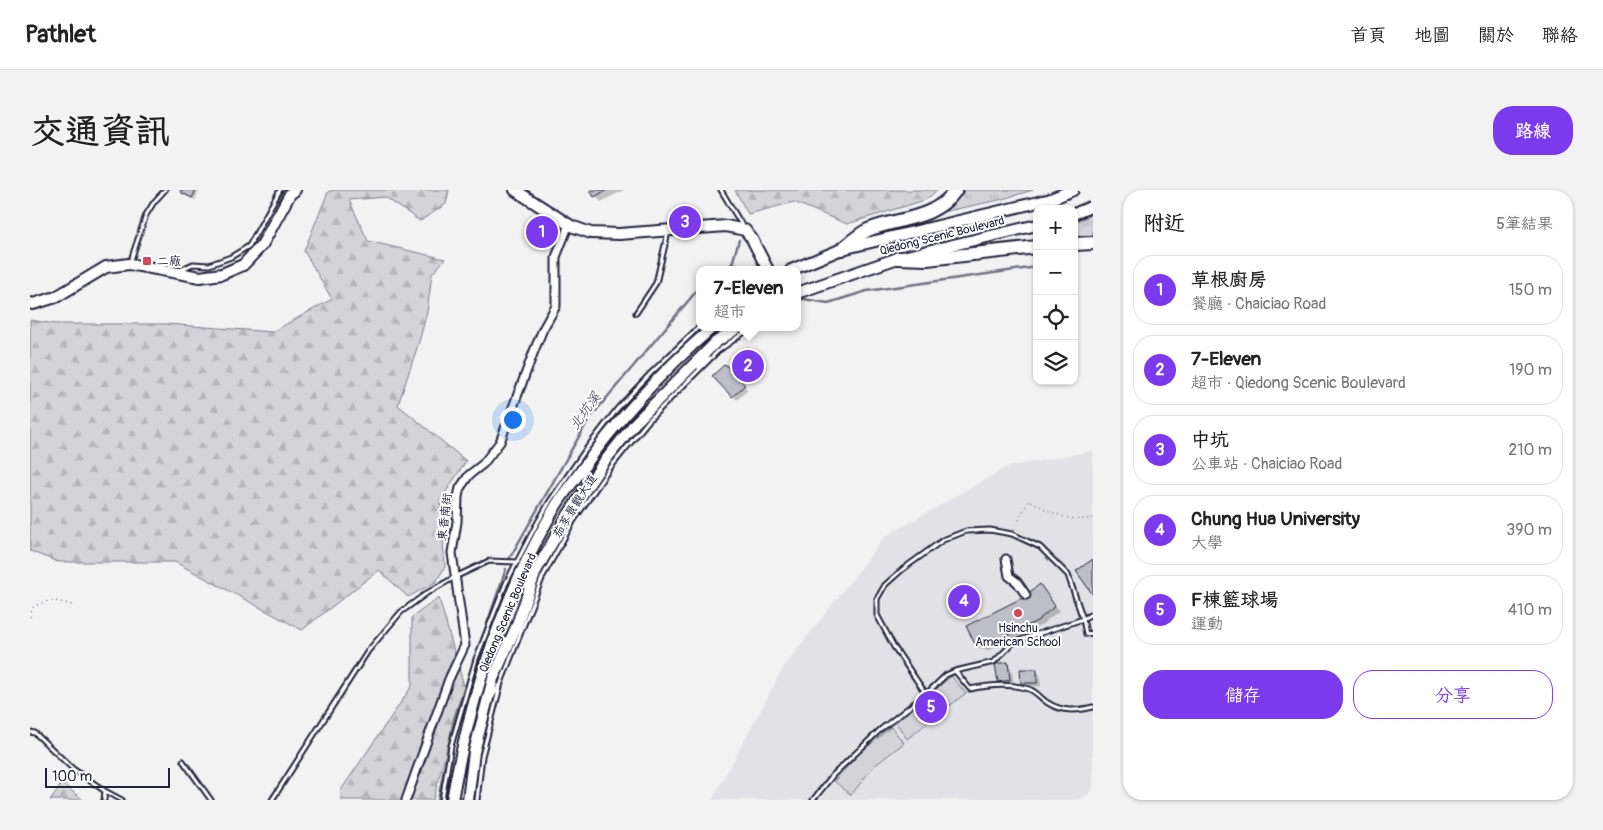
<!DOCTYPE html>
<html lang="zh-TW">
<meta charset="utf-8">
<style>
:root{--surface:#fff;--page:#f2f2f2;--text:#222;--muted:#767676;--line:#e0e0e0;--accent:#7c3aed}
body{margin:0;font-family:Pangolin,"LXGW WenKai TC",sans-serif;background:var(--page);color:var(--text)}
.controls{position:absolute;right:15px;top:15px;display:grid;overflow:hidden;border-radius:10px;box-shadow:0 1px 4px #0004}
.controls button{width:45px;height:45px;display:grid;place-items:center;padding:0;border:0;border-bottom:1px solid var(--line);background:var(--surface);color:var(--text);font:25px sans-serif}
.scale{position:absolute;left:15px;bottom:12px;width:125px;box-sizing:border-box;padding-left:5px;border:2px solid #22223b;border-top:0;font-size:14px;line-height:18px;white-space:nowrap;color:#22223b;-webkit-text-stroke:4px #fff;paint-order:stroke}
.you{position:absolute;left:482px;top:229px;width:18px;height:18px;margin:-12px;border:4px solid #fff;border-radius:50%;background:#1a73e8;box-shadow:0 0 0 8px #1a73e833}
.badge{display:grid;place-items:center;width:32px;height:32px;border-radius:50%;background:var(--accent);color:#fff;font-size:16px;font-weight:700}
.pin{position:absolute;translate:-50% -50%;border:2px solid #fff;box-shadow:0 1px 5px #0006}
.popup{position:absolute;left:666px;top:76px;width:105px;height:65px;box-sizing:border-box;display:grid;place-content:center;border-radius:10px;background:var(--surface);filter:drop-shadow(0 1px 4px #0005);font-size:16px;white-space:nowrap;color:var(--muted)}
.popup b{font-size:19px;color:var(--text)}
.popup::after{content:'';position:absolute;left:50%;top:100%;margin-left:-10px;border:10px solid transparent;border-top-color:var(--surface)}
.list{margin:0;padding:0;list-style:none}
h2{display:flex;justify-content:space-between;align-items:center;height:65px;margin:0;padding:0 20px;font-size:21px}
h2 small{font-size:16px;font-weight:400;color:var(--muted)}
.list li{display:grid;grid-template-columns:32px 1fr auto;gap:15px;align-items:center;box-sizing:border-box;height:70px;margin:0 10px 10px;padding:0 10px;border:1px solid var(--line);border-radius:20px}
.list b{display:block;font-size:19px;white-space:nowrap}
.list p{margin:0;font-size:16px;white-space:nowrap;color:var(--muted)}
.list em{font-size:16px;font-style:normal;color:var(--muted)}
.actions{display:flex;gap:10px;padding:15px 20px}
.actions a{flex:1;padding:11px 0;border:1px solid var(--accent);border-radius:20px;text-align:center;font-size:18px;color:var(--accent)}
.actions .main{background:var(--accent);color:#fff}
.icon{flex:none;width:28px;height:28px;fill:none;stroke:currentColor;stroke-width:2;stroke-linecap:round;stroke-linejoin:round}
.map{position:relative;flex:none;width:1063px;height:610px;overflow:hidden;border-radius:20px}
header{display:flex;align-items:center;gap:30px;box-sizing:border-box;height:70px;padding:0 25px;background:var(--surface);border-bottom:1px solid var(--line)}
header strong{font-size:24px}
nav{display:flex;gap:28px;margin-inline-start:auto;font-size:18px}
.intro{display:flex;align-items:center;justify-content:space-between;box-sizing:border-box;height:120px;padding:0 30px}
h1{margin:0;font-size:35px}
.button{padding:12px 22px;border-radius:20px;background:var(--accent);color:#fff;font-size:18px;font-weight:700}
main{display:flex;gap:30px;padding:0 30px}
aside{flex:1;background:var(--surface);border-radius:20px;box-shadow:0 1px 4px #0004}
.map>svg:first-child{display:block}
</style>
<header>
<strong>Pathlet</strong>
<nav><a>首頁</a><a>地圖</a><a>關於</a><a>聯絡</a></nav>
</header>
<div class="intro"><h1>交通資訊</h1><a class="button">路線</a></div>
<main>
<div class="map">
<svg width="1063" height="610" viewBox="0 0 1063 610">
<defs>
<pattern id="grass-tufts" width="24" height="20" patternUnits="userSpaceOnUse" patternTransform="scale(1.25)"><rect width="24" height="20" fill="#d3d3d8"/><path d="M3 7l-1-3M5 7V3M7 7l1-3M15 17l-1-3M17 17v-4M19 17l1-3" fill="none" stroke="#b5b5ba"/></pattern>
<pattern id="forest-firs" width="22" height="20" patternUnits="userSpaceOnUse" patternTransform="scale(1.25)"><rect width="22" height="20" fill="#d3d3d8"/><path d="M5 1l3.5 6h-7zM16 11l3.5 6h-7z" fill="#b5b5ba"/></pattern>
</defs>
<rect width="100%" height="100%" fill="#f2f2f3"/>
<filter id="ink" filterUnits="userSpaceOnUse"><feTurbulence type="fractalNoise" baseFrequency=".02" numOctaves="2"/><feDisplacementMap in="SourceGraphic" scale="10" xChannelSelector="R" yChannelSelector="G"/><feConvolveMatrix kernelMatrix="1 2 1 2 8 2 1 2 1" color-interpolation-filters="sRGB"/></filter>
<g filter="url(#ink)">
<!-- built -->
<path fill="#e2e2e6" d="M1063 261V610H682L755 475 856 346 977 277Z"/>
<!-- grass -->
<path fill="url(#grass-tufts)" stroke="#7a7a8a" d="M930 0H1003L969 10 908 23Z
M1063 24V47H1044V33Z"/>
<!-- forest -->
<path fill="url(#forest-firs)" stroke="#7a7a8a" d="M303 0H419L416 14 390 31 355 7 319 10 338 51 415 69 402 84 397 122 389 152 368 215 436 271 410 311 415 377 406 392 378 407 349 380 272 440 145 372H28L0 361V130L25 134H136L242 142 302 109 274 61 298 2Z
M705 0H908L895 10 817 34 764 12 718 24Z
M409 408 434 496 403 610H312L311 600 382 496V427Z
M32 593 53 610H20Z"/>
<!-- green -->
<path fill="#d3d3d8" stroke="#7a7a8a" d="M921 486 936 503 877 549 865 531 895 509Z
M861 537 874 553 844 576 821 605 804 591 830 563Z"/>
<!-- shadow -->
<path fill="#0003" d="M152 0H169L165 10 154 5 151 2Z
M561 0H594L571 12Z
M695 176 718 200 707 210 684 186Z
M1010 396 1029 421 1011 435 957 461 954 458 952 460 947 456 938 436 992 409Z
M977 473 981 478 984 494 974 496 969 491Z
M1006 480 1010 485 1011 496 996 497 992 492Z"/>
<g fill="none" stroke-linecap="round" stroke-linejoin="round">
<!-- stream -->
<path stroke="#727282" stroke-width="2.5" d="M1044 62 1050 59
M702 74 719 80
M694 80 702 74 709 50
M767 108 798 113 837 101 1007 77
M478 371 559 229 669 98
M408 610 424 529 476 379"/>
</g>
<!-- building -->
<path fill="#bebec6" stroke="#22223b" d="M151 0H166L162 8 150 2Z
M560 0H577L564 7Z
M695 174 715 195 702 207 682 186Z
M1063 369V405L1046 381Z
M1010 394 1025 416 1007 431 952 457 950 454 946 456 936 436 992 408Z
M978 472 980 490 968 492 965 474Z
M990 479H1007V493H991Z"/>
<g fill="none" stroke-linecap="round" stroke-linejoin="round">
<defs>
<path id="lane" d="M691 0 713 37
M100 73 116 25 124 12 135 0
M150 80 163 74 179 75 201 67 219 56 250 0
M606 123 626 93 638 42
M668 177 679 168
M925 481 940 499C959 495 980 493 999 499 1007 502 1011 509 1018 513 1032 522 1047 521 1063 517
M896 504 864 457 847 425V409L855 395 873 379 913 350 936 341 960 340 982 344 1010 357 1038 385 1053 429 1056 444 1063 443
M462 508 469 496
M0 542 5 543 43 579 75 601 92 610
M153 571 181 610
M74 610 75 601
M242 610 338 461 371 422 397 403 425 387 459 371 488 372
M412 610 421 556 446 469 476 393 505 337 520 311 554 262 588 218 621 183 669 137
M447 610 452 566 471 493 513 386 544 330 580 278 619 230 688 161 722 137
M783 610 803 585 850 540 896 504 916 485 925 481 964 472 984 452 1053 429 1063 423"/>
<path id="street" d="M976 369 979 386 987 392 996 405
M376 610 419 489 435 455 422 363 427 332 428 307 430 298 439 285 453 274 470 252 504 161 513 139 526 116V67L539 34"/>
<path id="secondary" d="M485 0 541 36 561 43 589 44 696 36 715 40 722 49 738 80
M1044 24 1063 16
M761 80 812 59 1021 9 1043 0
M767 103 868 68 1007 35
M0 113 3 114 26 107 76 77 99 74 170 87 192 84 213 75 232 55 260 4 265 0
M422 610C440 508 472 408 524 319 531 307 540 296 548 285 586 231 633 180 683 137
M438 610 444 562 463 489 486 437 506 381 538 325 574 272 605 233 686 152 709 137"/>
<path id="highway" d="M1044 54 1063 53
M812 59C820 53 829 44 838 40 870 27 903 31 926 0
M868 68 897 69 1007 57"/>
</defs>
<!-- lane casing -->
<use href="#lane" stroke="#22223b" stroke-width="7"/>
<!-- street casing -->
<use href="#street" stroke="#22223b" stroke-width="11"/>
<!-- secondary casing -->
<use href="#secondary" stroke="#22223b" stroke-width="14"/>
<!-- highway casing -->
<use href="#highway" stroke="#22223b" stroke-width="16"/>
<!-- path -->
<path stroke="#22223b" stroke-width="1" stroke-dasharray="1 4" stroke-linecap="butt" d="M984 339 999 310C1021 322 1037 333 1063 328
M0 427 2 418C19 407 28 411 46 416"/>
<!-- lane -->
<use href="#lane" stroke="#fff" stroke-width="3"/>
<!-- street -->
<use href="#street" stroke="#fff" stroke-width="7"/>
<!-- secondary -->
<use href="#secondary" stroke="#fff" stroke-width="10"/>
<!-- highway -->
<use href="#highway" stroke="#fff" stroke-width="12"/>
</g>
</g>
<!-- markers -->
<g fill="#d1495b" stroke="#fff" stroke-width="2">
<rect x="112" y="66" width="10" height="10" rx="2.5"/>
<circle cx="988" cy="423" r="5"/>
</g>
<g text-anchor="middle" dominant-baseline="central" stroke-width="4" stroke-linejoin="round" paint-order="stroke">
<!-- street labels -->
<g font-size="12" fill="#22223b" stroke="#fff">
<text transform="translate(912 46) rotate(-14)">Qiedong Scenic Boulevard</text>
<text transform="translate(545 316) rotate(-58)">茄苳景觀大道</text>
<text transform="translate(415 327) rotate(-83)">東香南街</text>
<text transform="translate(478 423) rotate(-67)">Qiedong Scenic Boulevard</text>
</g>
<!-- poi labels -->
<g font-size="12" fill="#22223b" stroke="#fff" text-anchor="start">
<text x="127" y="71">二廠</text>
<text x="988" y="438" text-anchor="middle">Hsinchu<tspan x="988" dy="14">American School</tspan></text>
</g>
<!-- water labels -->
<g font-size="14" font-style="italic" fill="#58586b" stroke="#fff">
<text transform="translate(555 221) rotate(-54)">北坑溪</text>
</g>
</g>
</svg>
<div class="controls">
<button>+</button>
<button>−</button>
<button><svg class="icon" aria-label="locate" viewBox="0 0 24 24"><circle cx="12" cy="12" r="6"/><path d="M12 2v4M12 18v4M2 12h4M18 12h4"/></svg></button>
<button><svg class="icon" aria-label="layers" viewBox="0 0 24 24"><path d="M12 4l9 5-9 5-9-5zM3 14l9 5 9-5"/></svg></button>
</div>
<div class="scale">100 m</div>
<div class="you"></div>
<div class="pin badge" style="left:512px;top:42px">1</div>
<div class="pin badge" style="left:718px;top:176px">2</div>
<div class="popup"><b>7-Eleven</b>超市</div>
<div class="pin badge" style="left:655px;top:32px">3</div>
<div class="pin badge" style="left:934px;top:411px">4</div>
<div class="pin badge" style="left:901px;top:517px">5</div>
</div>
<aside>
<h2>附近<small>5筆結果</small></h2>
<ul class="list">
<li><span class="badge">1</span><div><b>草根廚房</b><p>餐廳 · Chaiciao Road</p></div><em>150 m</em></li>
<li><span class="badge">2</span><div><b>7-Eleven</b><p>超市 · Qiedong Scenic Boulevard</p></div><em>190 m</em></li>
<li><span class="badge">3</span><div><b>中坑</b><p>公車站 · Chaiciao Road</p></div><em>210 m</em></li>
<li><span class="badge">4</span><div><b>Chung Hua University</b><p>大學</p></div><em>390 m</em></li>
<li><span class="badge">5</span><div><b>F棟籃球場</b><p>運動</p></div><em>410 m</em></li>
</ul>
<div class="actions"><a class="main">儲存</a><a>分享</a></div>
</aside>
</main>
